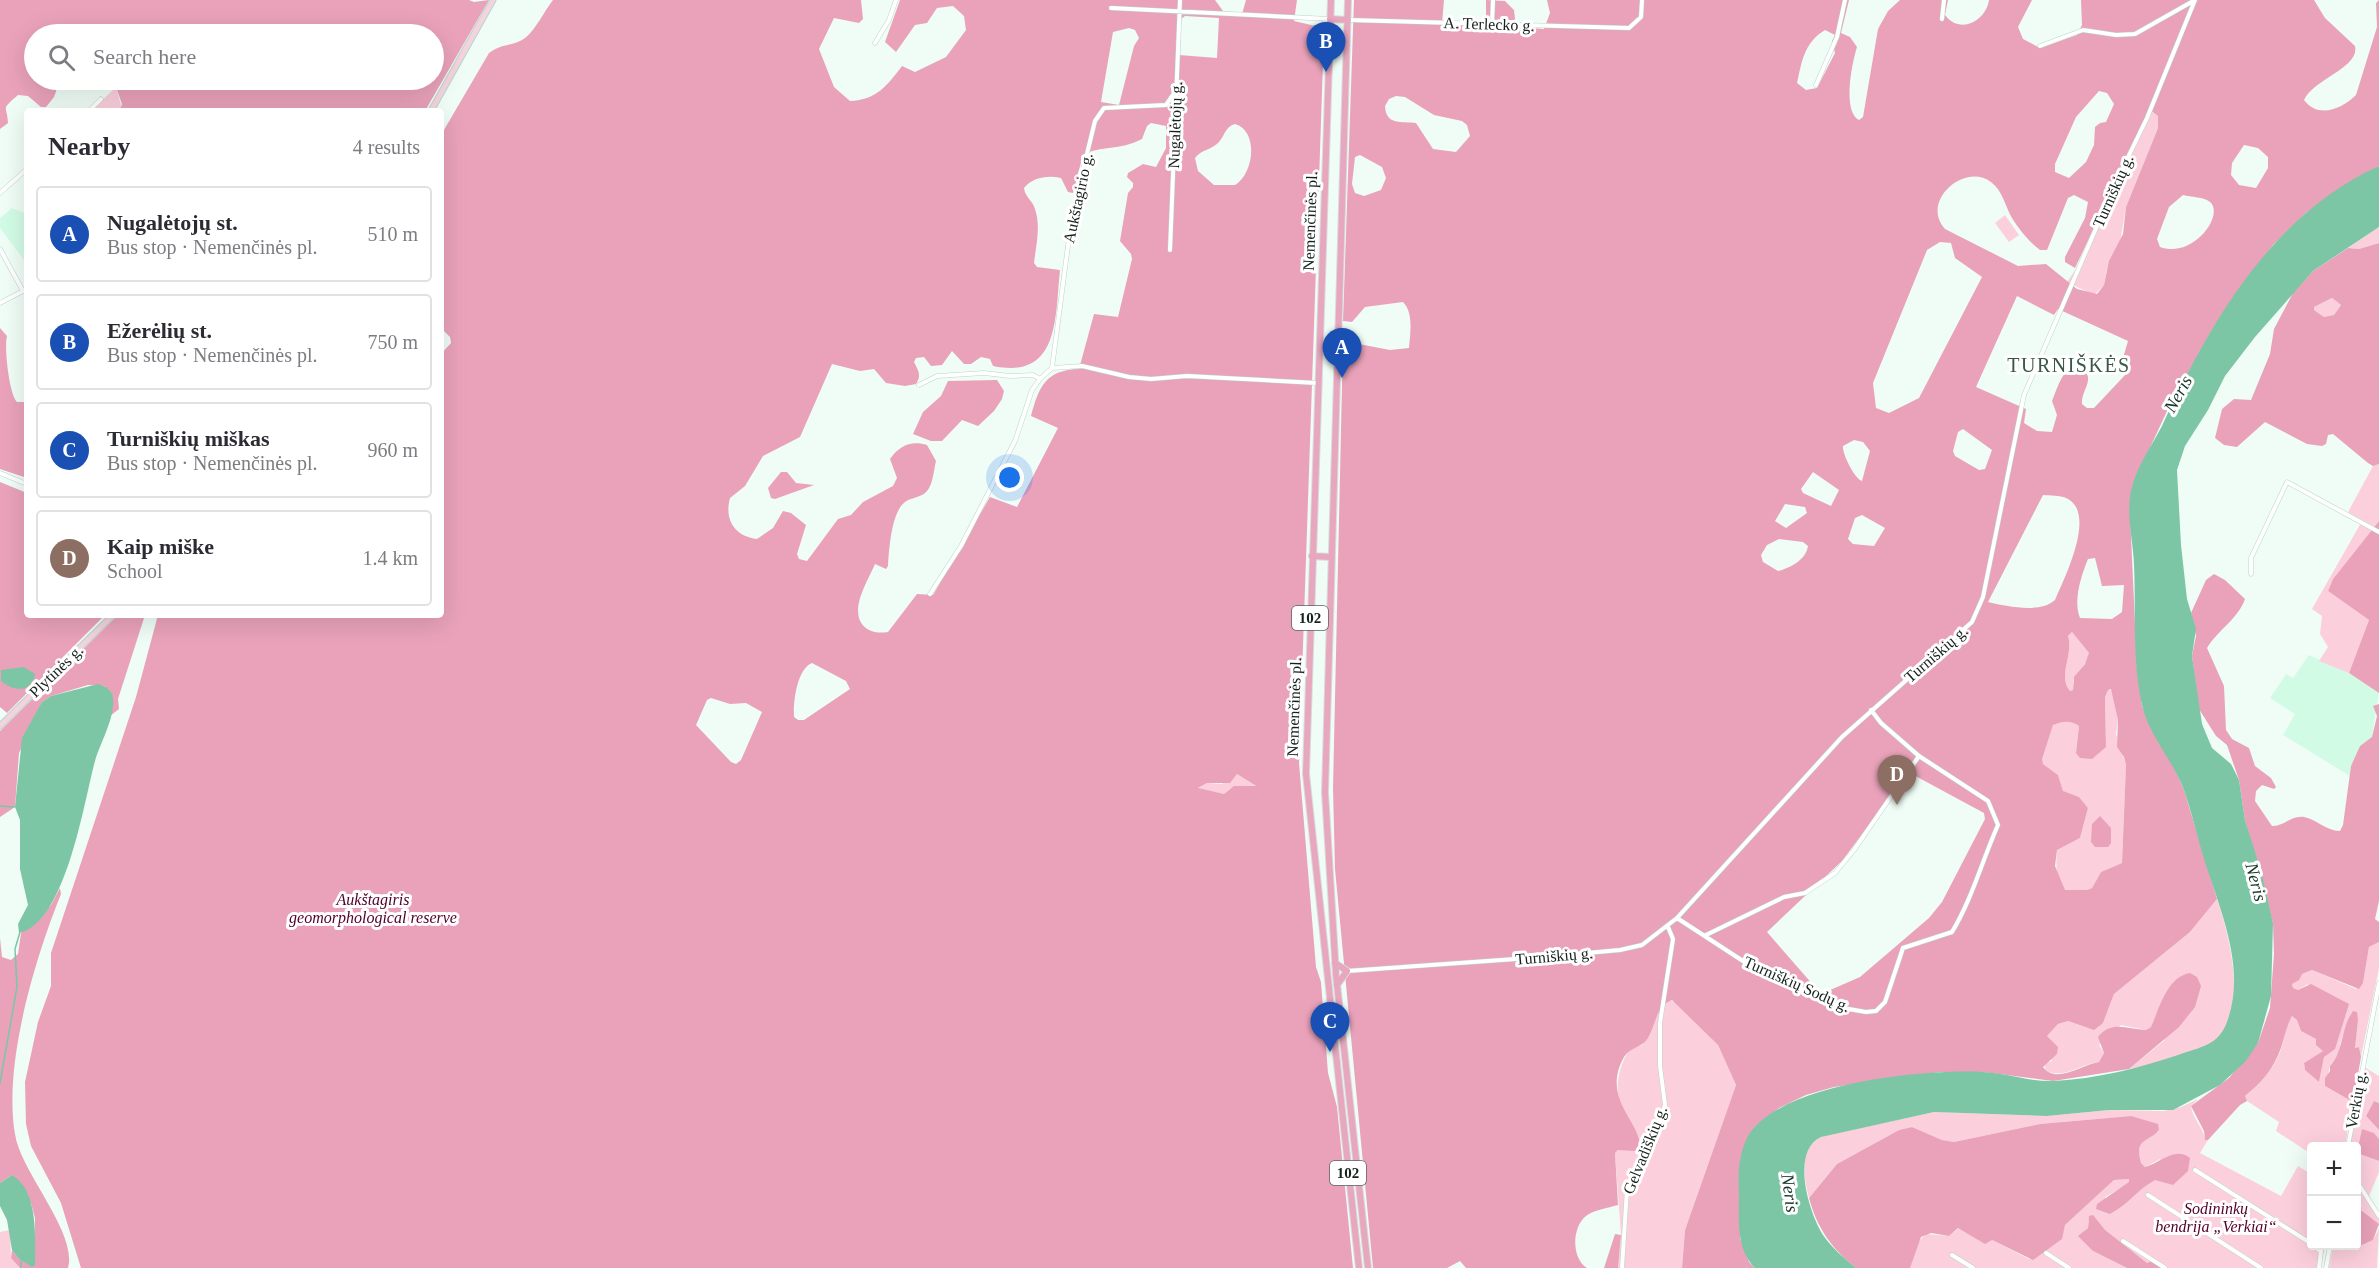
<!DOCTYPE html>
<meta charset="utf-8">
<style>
:root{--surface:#fff;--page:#f7f7f7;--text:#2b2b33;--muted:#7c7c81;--line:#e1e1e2;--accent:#1a73e8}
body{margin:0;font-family:Georgia,serif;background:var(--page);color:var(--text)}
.controls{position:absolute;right:18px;bottom:18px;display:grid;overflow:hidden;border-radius:6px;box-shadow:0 6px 24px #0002}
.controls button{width:54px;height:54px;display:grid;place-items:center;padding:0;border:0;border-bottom:2px solid var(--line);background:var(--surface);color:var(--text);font:30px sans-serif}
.you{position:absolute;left:1010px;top:478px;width:21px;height:21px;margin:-15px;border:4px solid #fff;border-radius:50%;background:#1a73e8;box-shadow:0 0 0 9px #1a73e833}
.badge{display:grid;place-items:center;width:39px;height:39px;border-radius:50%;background:var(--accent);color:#fff;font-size:20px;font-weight:700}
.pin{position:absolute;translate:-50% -50px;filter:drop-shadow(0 2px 3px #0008)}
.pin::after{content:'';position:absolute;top:32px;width:21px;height:18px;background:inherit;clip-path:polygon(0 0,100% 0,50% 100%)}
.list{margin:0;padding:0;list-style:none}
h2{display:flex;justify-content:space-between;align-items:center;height:78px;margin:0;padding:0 24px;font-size:26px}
h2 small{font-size:20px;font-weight:400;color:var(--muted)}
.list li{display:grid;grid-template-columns:39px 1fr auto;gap:18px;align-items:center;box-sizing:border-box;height:96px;margin:0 12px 12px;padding:0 12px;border:2px solid var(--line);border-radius:6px}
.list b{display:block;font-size:22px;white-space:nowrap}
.list p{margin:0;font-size:20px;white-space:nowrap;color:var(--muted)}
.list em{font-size:20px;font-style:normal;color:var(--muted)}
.icon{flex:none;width:33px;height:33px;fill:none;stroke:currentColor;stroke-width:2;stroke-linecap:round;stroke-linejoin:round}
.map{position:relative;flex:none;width:2379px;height:1268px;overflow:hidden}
.search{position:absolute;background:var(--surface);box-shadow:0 6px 24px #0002;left:24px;top:24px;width:420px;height:66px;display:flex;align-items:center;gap:15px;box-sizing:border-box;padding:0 21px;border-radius:33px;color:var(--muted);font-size:22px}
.panel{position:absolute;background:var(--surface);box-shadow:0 6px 24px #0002;left:24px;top:108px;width:420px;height:510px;border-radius:6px}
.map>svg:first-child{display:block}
</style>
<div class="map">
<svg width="2379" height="1268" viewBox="0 0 2379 1268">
<rect width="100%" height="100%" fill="#f0fdf7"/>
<!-- built -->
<path fill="#d2fbe6" d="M12 208 27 214V264L0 228V218Z
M2309 655 2349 673 2379 693 2372 737 2351 766 2350 776 2283 735 2295 714 2270 698 2286 674 2293 678Z"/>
<!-- green -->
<path fill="#fccfdd" d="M116 87 122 109 91 111Z
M2149 110 2158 116V128L2126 207 2120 242 2107 269 2104 285 2094 295 2067 282 2078 266Z
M2005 215 2019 235 2009 242 1995 223Z
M2379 227V243L2359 249 2348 248Z
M2332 298 2341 305 2334 315 2324 317 2314 310V307Z
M2379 464V521L2333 579 2328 591 2369 620 2349 673 2319 661 2328 647 2320 634 2322 616 2312 609 2362 521 2348 512 2373 466Z
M2072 632 2089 653 2088 659 2073 680V690L2070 691C2057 676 2074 654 2068 636Z
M2108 689 2113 691 2118 720 2116 734 2126 765 2122 863 2101 872 2092 888 2087 890H2065C2055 879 2056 864 2057 850L2080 838 2088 808 2079 797 2063 792 2058 775 2043 764 2041 759 2053 725C2063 721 2070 720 2079 726L2076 753 2106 747 2105 697Z
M1237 774 1257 787 1230 789 1224 794 1197 789 1207 783 1222 784Z
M2217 899C2229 934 2251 1017 2212 1043 2198 1053 2147 1066 2129 1069L2165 1040 2151 1027 2146 1030 2121 1025 2099 1045 2104 1053 2099 1062C2080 1064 2066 1079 2046 1071L2044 1064 2052 1061 2047 1036 2058 1024 2068 1021 2088 1028 2103 1023 2114 994 2190 932Z
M2379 942V968L2361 1057 2359 1047 2355 1048 2358 1021 2351 1013 2340 1044V1051L2330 1066 2325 1086 2353 1102 2345 1146H2312L2311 1154 2276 1131 2279 1122 2247 1101 2244 1097C2262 1082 2277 1066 2283 1043 2285 1033 2286 1026 2292 1016L2297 1020 2301 1031 2316 1039 2323 1051 2304 1063 2305 1070 2319 1082 2324 1057 2333 1049 2308 984 2298 990 2293 988 2292 984 2302 974 2312 970 2356 989 2363 983 2369 947Z
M1670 1000 1677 1003 1718 1045 1736 1085 1685 1230 1682 1268H1618L1621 1235 1615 1153 1618 1150 1640 1148 1641 1142C1637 1130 1627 1121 1622 1109 1614 1090 1618 1066 1630 1049L1642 1045 1661 1007Z
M2364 1067 2379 1076V1103L2374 1101 2366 1116 2379 1130V1139L2374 1133 2357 1153 2379 1161V1172L2369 1196 2379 1213V1224L2357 1207 2356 1146H2350Z
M2198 1099 2191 1106C2192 1118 2203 1127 2205 1139L2208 1140 2200 1153 2281 1196 2298 1166 2311 1174 2312 1246H2325L2320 1268H2166L2147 1263 2088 1220V1228L2084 1231 2093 1251 2127 1268H1910L1917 1243 1926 1234 1949 1236 1959 1228 1992 1240 2029 1259 2062 1234 2065 1225 2114 1180 2129 1179V1183L2105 1197 2110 1214C2128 1205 2138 1189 2155 1179L2173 1185 2160 1159 2145 1167 2141 1163C2134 1137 2149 1143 2159 1130L2131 1116 2040 1124 1954 1142 1942 1140 1912 1127 1899 1130 1837 1164 1809 1198C1803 1175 1798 1143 1827 1135L1934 1112 2047 1116 2109 1110 2164 1111 2181 1107Z
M2379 1229 2377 1268H2329L2333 1246H2356L2357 1243 2360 1246 2373 1240Z
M10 1230 11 1258 20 1268H0V1232Z"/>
<!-- forest -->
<path fill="#e9a2ba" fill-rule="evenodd" d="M0 0H469L474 2 489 0 425 111H120L122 104 116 87 102 80H434V34H34V80H60L54 97 46 107H41L28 96 18 95C0 111 7 104 8 123L0 129Z
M553 0H861L863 19 859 23 834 18 819 49 834 87 850 101C876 100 887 86 902 66L915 72 946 57 966 30 964 16 953 6 937 8 927 23 915 25 896 52 885 42 900 0H1215L1223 11 1242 14 1246 0H1297L1294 21 1320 27 1324 34 1299 763 1316 967 1321 982 1328 1073 1337 1107 1353 1268H81L61 1203 31 1146 26 1124 25 1082 38 1022 51 986V953L136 697 158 615H441V354L451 343 450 337 441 328V135L489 53C503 43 507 47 520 41 533 36 544 11 553 0ZM1185 16 1219 18 1217 58 1179 55 1181 19ZM1129 28 1135 30 1139 38 1134 46 1119 105 1101 102 1113 32ZM1151 123 1166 126V148L1156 167 1143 164 1128 173 1127 177 1133 183V187L1128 193 1120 241 1131 254 1132 259 1118 317 1094 314 1079 369C1046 370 1039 386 1031 416L1058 428 1017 507 990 497 933 595 917 594 888 632C882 633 875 633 869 630 845 616 867 583 875 564L886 569 888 566C889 550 891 520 901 506 907 498 914 499 922 495 933 490 933 473 936 461L927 445C911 440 899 446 890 459L897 478 893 486 863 502 851 515 838 519 807 561 799 559 797 554 806 525 791 513 783 511 773 528 757 539C735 536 724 520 730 498L745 486 763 456 800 437 832 364 860 371 874 369 886 383 905 386 916 384C922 375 918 370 914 362L916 358 924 357 931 366 942 365 952 351 964 364H971L981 357 990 359 993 366C1060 380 1055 317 1060 270L1037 267 1034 263C1036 245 1041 227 1035 209 1033 201 1025 197 1024 188 1033 177 1048 175 1061 178L1068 192 1073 193 1083 155C1101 145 1119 151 1142 139L1147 126ZM1235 124C1259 131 1254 174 1235 185H1214L1198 171 1195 158C1202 149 1212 150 1219 142 1225 135 1225 127 1235 124ZM812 663 846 681 850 689 804 720H798L794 717C793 702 797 669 812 663ZM711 698 730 704 746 703 762 712 741 760 736 764 731 762 696 725 707 700ZM1237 774 1256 786H1234L1224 794 1198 788 1207 783H1230Z
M1354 0H1444L1442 24 1486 26V0L1505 1 1514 10 1516 27 1544 29 1550 13 1547 0H1849L1841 33 1850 37 1857 47C1852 63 1842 111 1859 120L1863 117 1878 29 1888 11 1900 0H1948L1945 15C1960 35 1986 21 1989 0H2032L2018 27 2023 39 2040 48 2077 35 2082 25 2081 0H2314L2325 18 2355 46C2360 68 2313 79 2304 100 2318 119 2342 109 2356 95L2377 27 2376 3 2379 0V166L2307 212 2273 245 2212 330 2168 409 2133 484 2130 514 2137 668 2142 706 2151 728 2176 771 2184 790 2217 899 2190 932 2114 994 2103 1023 2094 1030 2068 1021 2058 1024 2047 1036 2058 1047 2057 1054 2043 1067C2056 1085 2083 1064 2099 1062L2104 1053 2098 1037C2111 1020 2127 1029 2146 1030L2151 1027C2160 1007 2167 977 2190 973L2197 977 2201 986 2195 1007 2179 1027 2129 1069 2053 1081 1983 1072H1940L1834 1087 1806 1095 1779 1108 1756 1126 1748 1137 1740 1160V1238L1749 1262 1755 1268H1682L1685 1230 1736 1085 1718 1045 1672 1000C1656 1006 1656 1024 1648 1038 1642 1048 1630 1047 1624 1057 1600 1099 1643 1124 1640 1148L1634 1151 1618 1150 1615 1153 1618 1205C1608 1208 1593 1210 1586 1216 1572 1227 1571 1258 1587 1268H1466L1460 1261 1447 1268H1373L1335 869 1333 788 1343 341 1390 350 1409 348C1410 334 1414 313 1403 302L1365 307 1352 322 1343 321ZM1825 30 1835 35 1832 41 1835 53 1817 88 1806 90 1797 83C1802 61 1804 43 1825 30ZM2099 91 2107 93 2114 104 2106 122 2100 123 2095 127 2094 145 2086 162 2069 178 2055 172V164L2076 117ZM1396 96 1405 97 1434 115 1462 121 1467 125 1470 136 1456 152 1433 149 1416 123C1402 121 1386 126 1385 106L1389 99ZM2150 110 2158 116V128L2126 207 2123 234 2109 261 2104 285 2097 294 2077 289 2046 264 2018 266 1945 229C1920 202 1964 162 1991 182 2003 191 2005 206 2012 218 2019 229 2029 242 2040 250H2047L2068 198 2074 195 2088 202 2085 218 2065 257V262L2075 268ZM2244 145 2258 148 2268 157V168L2256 188 2239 185 2231 175 2232 163ZM1360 155 1382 167 1386 178 1381 190 1364 196 1355 193 1352 184 1355 157ZM2183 195C2191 197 2204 197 2210 202 2225 215 2193 259 2160 247L2157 239 2169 207ZM1940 242 1951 243 1955 258 1982 277 1919 398 1889 413 1876 408 1873 383 1927 250ZM2017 296 2054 315 2058 309 2128 341 2123 358 2126 374 2094 408H2087L2082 404C2081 394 2089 386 2088 377 2087 373 2084 368 2079 367 2064 362 2056 392 2052 401L2057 415 2052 432 2037 431 2024 423 2026 409 1976 387ZM1963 429 1992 450 1985 469 1979 470 1955 456 1953 451 1958 432ZM1854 440 1863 442 1870 451 1862 481C1854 478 1842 453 1843 446ZM1813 472 1839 490 1831 506 1803 493 1801 489ZM2043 495C2050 496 2060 495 2066 498 2098 512 2064 579 2055 600 2040 614 2006 606 1988 602ZM1785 504 1805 507 1807 513 1786 528 1775 521ZM1862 515 1885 528 1874 546 1853 544 1848 539 1855 518ZM1779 539 1803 542 1808 546C1806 560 1790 568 1778 571L1763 562 1761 555 1767 545ZM2095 558 2102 586 2124 585 2122 612 2112 619 2080 618C2073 601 2081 576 2088 559ZM2072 632 2089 653 2085 664 2074 677 2073 690 2070 691C2057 676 2074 654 2068 636ZM2111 689 2118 720 2117 747 2124 757 2126 765 2122 863 2101 872 2092 888 2087 890H2065L2055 866 2057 850 2080 838 2088 808 2079 797 2063 791 2058 775 2043 764 2042 759 2053 725C2063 721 2070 720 2079 726L2076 753 2080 758 2092 759 2106 747 2105 697 2108 690ZM1908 772 1984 813 1985 819 1942 902 1929 918 1860 977 1821 994 1767 932 1842 861Z
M2379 243V464L2373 466 2368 463 2333 434 2328 435 2326 444 2322 446 2307 444 2265 422 2237 447 2224 445 2215 438 2222 409 2234 399 2251 400 2270 354 2274 329 2293 293 2313 271 2348 248 2359 249ZM2332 298 2341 305 2334 315 2324 317 2314 310V307Z
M0 328 7 336C4 347 9 394 17 402H27V478L0 469Z
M997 380 1004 391 1002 399 994 411 978 426 962 420 942 441H931L913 434 923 412 941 396 948 381Z
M781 472H787L796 483 814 485 775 499 771 498 768 488Z
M0 482 27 493V615H105L7 713 0 707Z
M2379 521V693L2349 673 2369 620 2328 591 2333 579Z
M2214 574 2225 580 2245 599C2238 619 2218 630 2207 648L2224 686 2226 730 2232 739 2249 748 2255 766 2271 778 2276 787 2274 789 2262 785 2256 791 2255 801 2272 826C2283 827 2291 815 2304 817 2316 819 2326 831 2340 831L2343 825 2351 766 2360 746 2372 737 2377 716 2373 706 2379 704V901L2375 919 2379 922V942L2369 947 2363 983 2359 989 2312 970 2302 974 2299 980 2292 984 2293 988 2298 990 2311 984 2349 1004 2335 1049 2324 1057 2319 1082 2305 1070 2304 1063 2323 1051 2316 1045V1039L2301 1031 2297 1020 2292 1016C2286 1027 2285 1036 2281 1048 2273 1070 2262 1082 2245 1096L2247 1101 2240 1105 2208 1140H2205L2204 1131 2191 1106 2229 1078 2258 1043 2270 1008 2274 954 2273 923 2245 820 2239 780 2227 745 2216 736 2199 709 2192 656 2196 636 2191 613 2206 580Z
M118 615H145L118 699 119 709 110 716 112 695 104 686 88 685 51 696 42 702 19 753 15 807 0 817V731Z
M2100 816 2111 828V843L2108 847H2095L2091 842 2092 824Z
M60 888 61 894C35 959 3 1064 15 1134 20 1171 78 1233 68 1268H20L11 1258 12 1250 18 1258 35 1265V1218L31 1203 12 1175 0 1183V938L2 957 11 960 18 954 21 933 51 905Z
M2353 1011 2357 1012 2358 1021 2355 1048 2359 1047 2361 1057 2353 1102 2325 1086V1078L2330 1071V1066C2344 1051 2341 1027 2353 1011Z
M2374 1101 2379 1103V1130L2366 1116Z
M2131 1116 2158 1124 2159 1130C2149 1143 2134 1137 2141 1163L2145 1167C2160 1163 2175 1146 2190 1158L2188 1171 2173 1185 2155 1180C2138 1189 2128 1205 2110 1214L2096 1209 2097 1204 2129 1182V1179L2114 1180 2065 1225 2062 1239 2033 1260 1992 1240 1985 1244 1958 1228 1949 1236 1931 1233 1921 1237 1910 1268H1856C1832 1249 1817 1228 1809 1198L1837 1164 1899 1130 1912 1127 1942 1140 1954 1142 2040 1124Z
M2362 1129 2374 1133 2379 1139V1161L2357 1153Z
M2357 1207 2379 1224 2373 1240 2360 1246 2357 1243Z
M2093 1215 2105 1230 2147 1263 2154 1260 2166 1268H2127L2093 1251 2078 1236 2088 1228 2089 1216Z
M1615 1234 1621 1235 1618 1268H1604Z"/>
<!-- water -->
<path fill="#7cc6a5" d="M2379 166V227L2313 271 2255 337 2225 376 2208 410 2185 446 2177 470 2181 545 2187 599 2196 629 2192 656 2202 724 2212 748 2231 764 2239 780 2245 820 2261 871 2273 923 2271 996 2258 1043 2245 1062 2220 1085 2173 1110H2109L2047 1116 1934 1112 1821 1137C1790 1151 1809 1213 1823 1235 1832 1248 1844 1258 1856 1268H1755C1736 1249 1739 1222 1739 1196 1738 1177 1738 1156 1747 1138 1776 1083 1925 1069 1983 1072 2006 1073 2030 1082 2054 1081 2096 1079 2139 1068 2178 1055 2200 1047 2218 1046 2227 1022 2247 968 2220 910 2204 859 2197 836 2192 813 2184 790 2173 760 2149 736 2142 705 2132 659 2136 610 2134 564 2133 540 2126 515 2131 491 2136 467 2151 447 2162 426 2209 324 2272 214 2379 166Z
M24 667 35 674C32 693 14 692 1 681V670Z
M98 684C104 686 109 688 112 694 118 713 100 743 95 761 84 801 66 923 19 933L18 924 28 905 20 869V820L15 807 22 738 42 702 51 696Z
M12 1175C39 1191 35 1238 35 1265L32 1267 18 1258 12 1250 7 1220 0 1206V1183Z"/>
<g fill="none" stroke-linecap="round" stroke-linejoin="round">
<!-- stream -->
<path stroke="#7cc6a5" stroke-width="1.5" d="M0 806 14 807
M0 1083 17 987 15 949 20 932
M21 1261V1268"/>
<defs>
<path id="street" d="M1111 8 1330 19
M1942 19 1944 0
M1349 20 1629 28 1641 17 1642 0
M1492 25 1493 0
M875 43 889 20 896 0
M2040 46 2083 30 2116 35 2135 34 2195 0
M1816 85 1837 37 1845 0
M89 111 101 99
M0 193 27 169
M0 249 23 291
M1170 250 1180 0
M0 303 27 289
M1052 368 1072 215 1095 121 1104 108 1166 105 1175 92
M919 385 937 376 984 373 1010 376 1033 375 1040 379
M0 473 27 484
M2251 574V558L2287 482 2379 532
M930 594 961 546 1015 441 1032 390 1040 379 1052 368 1082 366 1129 377 1151 379 1187 376 1317 383
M1677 918 1746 963 1843 1008 1866 1012 1876 1011 1885 1002 1903 948 1952 932C1972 899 1982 861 1998 825L1988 801 1919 756 1881 723 1871 710
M1706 935 1784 897 1805 893 1835 873 1854 850 1919 756
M1347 971 1543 957 1620 950 1642 945 1677 918 1842 737 1972 622 1983 597 2024 395 2116 182 2147 118 2195 0
M2348 1146 2379 983
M2195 1170 2312 1244
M2356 1180 2379 1216
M2148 1195 2261 1268
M2123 1241 2165 1268
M2313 1246 2321 1251 2319 1268
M2046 1253 2069 1268
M1952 1255 1973 1268
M1622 1268 1627 1189 1656 1131 1665 1105 1660 1066V1023L1673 939 1668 927
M2326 1268 2330 1246"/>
<path id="secondary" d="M431 111 493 0
M0 726 113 615"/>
<path id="primary" d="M1331 0 1306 774 1359 1268
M1348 0 1325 792 1336 975 1368 1268
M1330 19 1348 20
M1312 556 1331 557
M1335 963 1347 971 1337 985"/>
</defs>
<!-- street casing -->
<use href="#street" stroke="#b7d7c7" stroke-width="5"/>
<!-- secondary casing -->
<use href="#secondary" stroke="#b7d7c7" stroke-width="7"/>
<!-- primary casing -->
<use href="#primary" stroke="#dadbdb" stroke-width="8"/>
<!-- street -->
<use href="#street" stroke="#fff" stroke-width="4"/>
<!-- secondary -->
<use href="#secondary" stroke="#f3d3df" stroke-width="5"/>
<!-- primary -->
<use href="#primary" stroke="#e7a7bf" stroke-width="6"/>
</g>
<g text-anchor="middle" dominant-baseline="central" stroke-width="6" stroke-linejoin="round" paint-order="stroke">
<!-- shield labels -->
<g fill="#fff" stroke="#5b6460" stroke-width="1.5">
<rect x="1292" y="606" width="36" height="24" rx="4.5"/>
<rect x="1330" y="1161" width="36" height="24" rx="4.5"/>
</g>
<g font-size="15" font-weight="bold" fill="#15211c">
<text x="1310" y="618">102</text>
<text x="1348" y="1173">102</text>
</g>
<!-- street labels -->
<g font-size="16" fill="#15211c" stroke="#fff">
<text transform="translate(1489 24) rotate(2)">A. Terlecko g.</text>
<text transform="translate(1175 125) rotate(-88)">Nugalėtojų g.</text>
<text transform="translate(2113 191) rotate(-66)">Turniškių g.</text>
<text transform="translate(1078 198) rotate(-78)">Aukštagirio g.</text>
<text transform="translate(1310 221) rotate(-88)">Nemenčinės pl.</text>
<text transform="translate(1936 654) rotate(-41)">Turniškių g.</text>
<text transform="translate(56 671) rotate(-44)">Plytinės g.</text>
<text transform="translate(1294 707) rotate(-88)">Nemenčinės pl.</text>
<text transform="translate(1554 956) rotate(-5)">Turniškių g.</text>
<text transform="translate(1797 984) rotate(24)">Turniškių Sodų g.</text>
<text transform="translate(2356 1100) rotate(-80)">Verkių g.</text>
<text transform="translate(1645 1150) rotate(-68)">Gelvadiškių g.</text>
</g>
<!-- park labels -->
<g font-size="16" font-style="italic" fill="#53002a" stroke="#fff">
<text x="373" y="899">Aukštagiris<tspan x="373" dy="18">geomorphological reserve</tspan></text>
<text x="2216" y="1208">Sodininkų<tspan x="2216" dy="18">bendrija „Verkiai“</tspan></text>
</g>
<!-- water labels -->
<g font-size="18" font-style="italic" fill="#123426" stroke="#fff">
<text transform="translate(2178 394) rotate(-61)">Neris</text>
<text transform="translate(2256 882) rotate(75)">Neris</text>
<text transform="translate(1790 1193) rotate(82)">Neris</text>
</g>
<!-- quarter labels -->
<g font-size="20" letter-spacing="1.5" fill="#3b574a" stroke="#fff">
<text x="2069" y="365">TURNIŠKĖS</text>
</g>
</g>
</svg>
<div class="controls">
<button>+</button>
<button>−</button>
</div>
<div class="you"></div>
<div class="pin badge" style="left:1342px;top:378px;background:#1a4fb4">A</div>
<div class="pin badge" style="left:1326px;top:72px;background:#1a4fb4">B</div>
<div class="pin badge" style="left:1330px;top:1052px;background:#1a4fb4">C</div>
<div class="pin badge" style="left:1897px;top:805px;background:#8d6e63">D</div>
<div class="search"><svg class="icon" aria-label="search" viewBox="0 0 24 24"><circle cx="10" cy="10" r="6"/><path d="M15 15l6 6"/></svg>Search here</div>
<section class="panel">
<h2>Nearby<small>4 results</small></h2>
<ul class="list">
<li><span class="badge" style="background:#1a4fb4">A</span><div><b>Nugalėtojų st.</b><p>Bus stop · Nemenčinės pl.</p></div><em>510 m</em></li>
<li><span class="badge" style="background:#1a4fb4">B</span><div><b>Ežerėlių st.</b><p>Bus stop · Nemenčinės pl.</p></div><em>750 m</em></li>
<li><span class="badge" style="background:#1a4fb4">C</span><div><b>Turniškių miškas</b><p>Bus stop · Nemenčinės pl.</p></div><em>960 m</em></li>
<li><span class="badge" style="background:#8d6e63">D</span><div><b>Kaip miške</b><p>School</p></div><em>1.4 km</em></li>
</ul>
</section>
</div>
